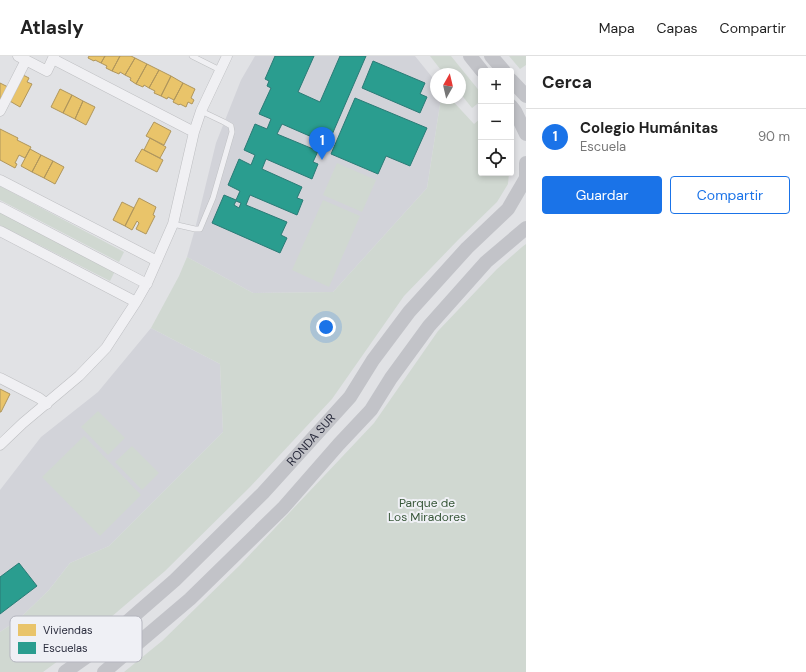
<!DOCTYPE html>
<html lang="es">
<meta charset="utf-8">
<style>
:root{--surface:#fff;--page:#f6f6f6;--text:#222;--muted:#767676;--line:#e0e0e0;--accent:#1a73e8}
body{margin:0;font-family:"DM Sans",sans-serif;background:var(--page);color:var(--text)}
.controls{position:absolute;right:12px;top:12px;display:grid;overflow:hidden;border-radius:4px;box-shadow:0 2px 6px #0003}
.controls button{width:36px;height:36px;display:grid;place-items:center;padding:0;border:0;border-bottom:1px solid var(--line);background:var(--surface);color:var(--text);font:20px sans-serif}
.compass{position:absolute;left:430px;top:12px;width:36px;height:36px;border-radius:50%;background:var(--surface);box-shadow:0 2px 6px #0003;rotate:8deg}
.you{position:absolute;left:326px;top:271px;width:14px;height:14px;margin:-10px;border:3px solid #fff;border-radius:50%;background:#1a73e8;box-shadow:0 0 0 6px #1a73e833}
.badge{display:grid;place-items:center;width:26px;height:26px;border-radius:50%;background:var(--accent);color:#fff;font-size:13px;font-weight:700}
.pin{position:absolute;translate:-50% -33px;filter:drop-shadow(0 1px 2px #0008)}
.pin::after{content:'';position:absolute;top:21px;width:14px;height:12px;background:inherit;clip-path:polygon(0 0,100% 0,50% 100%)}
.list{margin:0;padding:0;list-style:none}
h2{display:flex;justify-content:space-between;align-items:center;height:52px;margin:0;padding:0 16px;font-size:17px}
h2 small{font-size:13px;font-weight:400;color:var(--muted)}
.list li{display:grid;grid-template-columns:26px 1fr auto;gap:12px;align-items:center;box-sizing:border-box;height:56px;padding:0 16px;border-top:1px solid var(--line)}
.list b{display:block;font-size:15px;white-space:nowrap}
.list p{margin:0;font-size:13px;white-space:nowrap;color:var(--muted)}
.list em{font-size:13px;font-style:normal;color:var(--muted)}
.actions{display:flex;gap:8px;padding:12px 16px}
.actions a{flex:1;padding:9px 0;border:1px solid var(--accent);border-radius:4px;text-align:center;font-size:14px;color:var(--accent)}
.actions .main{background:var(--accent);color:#fff}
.icon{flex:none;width:22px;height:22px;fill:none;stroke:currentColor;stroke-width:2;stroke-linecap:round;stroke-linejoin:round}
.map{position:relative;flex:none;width:526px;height:616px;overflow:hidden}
header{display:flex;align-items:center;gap:24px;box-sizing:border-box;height:56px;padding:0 20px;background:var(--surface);border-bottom:1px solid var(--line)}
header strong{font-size:19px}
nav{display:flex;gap:22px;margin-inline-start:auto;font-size:14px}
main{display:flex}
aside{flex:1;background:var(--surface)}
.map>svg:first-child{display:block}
</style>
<header>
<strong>Atlasly</strong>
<nav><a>Mapa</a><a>Capas</a><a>Compartir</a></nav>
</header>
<main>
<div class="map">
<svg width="526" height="616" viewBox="0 0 526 616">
<rect width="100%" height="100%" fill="#e1e2e5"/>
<!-- built -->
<path fill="#d2d3d9" d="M255 0H415L436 26V42H441L427 132 333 236 253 237 187 201 195 173 216 87 241 24Z
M151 272 220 308 223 376 109 490 70 507 49 534 18 564 0 576V434L41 381 98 336Z"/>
<!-- green -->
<path fill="#d0d8d1" d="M430 0H451L481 37V45L472 52 460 37V18H444Z
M509 0H526V9L520 13Z
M441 42H450L474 68 481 62V117H509L508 128 497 146 458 184 404 240 332 343 250 431 165 515 69 597 43 616H0V576L18 564 49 534 70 507 109 490 223 376 220 308 151 272 179 220 187 201 253 237 333 236 427 132Z
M337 107 376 124 362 156 323 139Z
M0 130 124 196 119 206 0 144Z
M323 144 360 160 329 231 292 214Z
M0 156 115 215 110 225 0 169Z
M526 188V616H124L162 585 240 509 374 367 438 275 497 213 522 191Z
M98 355 125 382 108 399 81 371Z
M84 380 141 439 100 480 42 421Z
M132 390 159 417 142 434 115 406Z"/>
<!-- homes -->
<path fill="#e9c46a" stroke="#b0965c" d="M89 0H105L101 7 95 4 94 5 88 2Z
M105 0H120L112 15 106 12 107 10 101 7Z
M120 0H131L135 2 125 19 120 16 119 18 112 15Z
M135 2 147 8 136 28 130 24 131 22 125 19Z
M147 8 159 14 149 32 144 29 143 31 136 28Z
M159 14 171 20 161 40 154 37 155 35 149 32Z
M21 18 29 22 27 26 32 28 20 51 8 44Z
M171 20 183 27 174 44 168 41 167 43 161 40Z
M0 27 8 31 0 44Z
M183 27 195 33 191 42 194 44 192 48 188 46 186 51 180 48 179 49 173 46Z
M60 33 72 39 63 57 51 51Z
M72 39 83 45 75 63 63 57Z
M83 45 95 51 86 69 75 63Z
M154 66 171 75 164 89 146 80Z
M0 73 18 82 17 84 31 91 25 102 19 99 15 107 17 108 15 112 0 104Z
M150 82 166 91 160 102 144 94Z
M30 93 41 99 32 116 21 110Z
M142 93 163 104 157 116 135 105Z
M41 99 53 105 44 122 32 116Z
M53 105 64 111 55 128 44 122Z
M139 142 156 151 153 159 155 160 146 178 136 173 139 167 137 165 132 174 125 170Z
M122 146 134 152 125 170 113 164Z
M0 333 10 338 1 356H0Z"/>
<!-- schools -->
<path fill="#2a9d8f" stroke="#2a7b76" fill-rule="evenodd" d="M275 0H314L298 36 320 46 340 0H366L328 88 282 68 277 78 318 95 313 106 318 108 312 123 266 103 262 113 302 131 297 142 303 144 297 159 250 139 246 149 287 166 281 179 287 182 280 197 212 167 224 139 236 144 240 135 228 129 239 103 251 109 255 99 244 94 255 68 267 73 271 63 259 58 271 32 267 30 269 25 265 23ZM236 145 241 147 239 152 234 149Z
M373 5 425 27 420 38 427 41 420 57 362 32Z
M355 42 427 72 410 110 386 100 378 118 331 98Z
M19 507 37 530 0 558V521Z"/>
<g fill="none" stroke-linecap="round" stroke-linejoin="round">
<defs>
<path id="lane" d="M192 0 220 14
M173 168 195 173H200L213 142 232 76 231 70 224 66 201 55"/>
<path id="street" d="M18 0 47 15 54 0
M53 3 194 76
M0 55 26 4
M0 124 157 205
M0 151 147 228
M0 175 136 246
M0 322 39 342 47 348
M0 389 23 367 79 320 106 292 136 246 148 225 173 168 194 76 201 55 227 0"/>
</defs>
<!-- lane casing -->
<use href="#lane" stroke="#bebfc2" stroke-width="6"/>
<!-- street casing -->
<use href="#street" stroke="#bebfc2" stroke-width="11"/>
<!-- lane -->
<use href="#lane" stroke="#f0f0f3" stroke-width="5"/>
<!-- street -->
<use href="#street" stroke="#f0f0f3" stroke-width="10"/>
<!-- secondary -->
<g stroke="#c2c3c8" stroke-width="14">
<path d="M470 0 482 15"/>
<path d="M491 0 504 15"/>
<path d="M511 24 526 40"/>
<path d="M511 50 515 55 526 78"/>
<path d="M526 107V123"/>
<path id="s1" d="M65 616 89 599 175 524 263 437 350 341 373 304 409 256 467 192 508 153 526 122"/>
<path d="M104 616 190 543 283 452 339 388 371 354 391 322 429 270 486 206 526 172"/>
</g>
</g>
<g text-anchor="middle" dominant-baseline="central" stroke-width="4" stroke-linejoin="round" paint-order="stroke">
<!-- street labels -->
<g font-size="12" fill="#2a2c3d" stroke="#eff0f5">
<text stroke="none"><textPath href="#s1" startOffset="339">RONDA SUR</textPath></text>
</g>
<!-- park labels -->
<g font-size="12" fill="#385739" stroke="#eff0f5">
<text x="427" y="447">Parque de<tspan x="427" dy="14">Los Miradores</tspan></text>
</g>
</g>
<!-- legend -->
<rect x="10" y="560" width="132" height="46" rx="6" fill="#eff0f5" stroke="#b4b5be" stroke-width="1"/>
<rect x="18" y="568" width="18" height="12" fill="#e9c46a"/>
<rect x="18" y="586" width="18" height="12" fill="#2a9d8f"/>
<g font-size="11" fill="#2a2c3d">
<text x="43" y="578">Viviendas</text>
<text x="43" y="596">Escuelas</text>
</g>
</svg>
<div class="controls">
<button>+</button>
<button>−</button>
<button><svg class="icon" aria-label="locate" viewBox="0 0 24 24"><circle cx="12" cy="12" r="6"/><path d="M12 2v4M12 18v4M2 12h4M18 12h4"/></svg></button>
</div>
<svg class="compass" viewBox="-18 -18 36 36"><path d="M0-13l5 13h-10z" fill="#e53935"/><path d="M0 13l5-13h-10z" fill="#767676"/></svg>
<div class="you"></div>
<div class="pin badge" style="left:322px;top:104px">1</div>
</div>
<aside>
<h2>Cerca<small></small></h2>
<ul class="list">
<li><span class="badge">1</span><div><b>Colegio Humánitas</b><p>Escuela</p></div><em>90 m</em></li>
</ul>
<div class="actions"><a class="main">Guardar</a><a>Compartir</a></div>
</aside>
</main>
